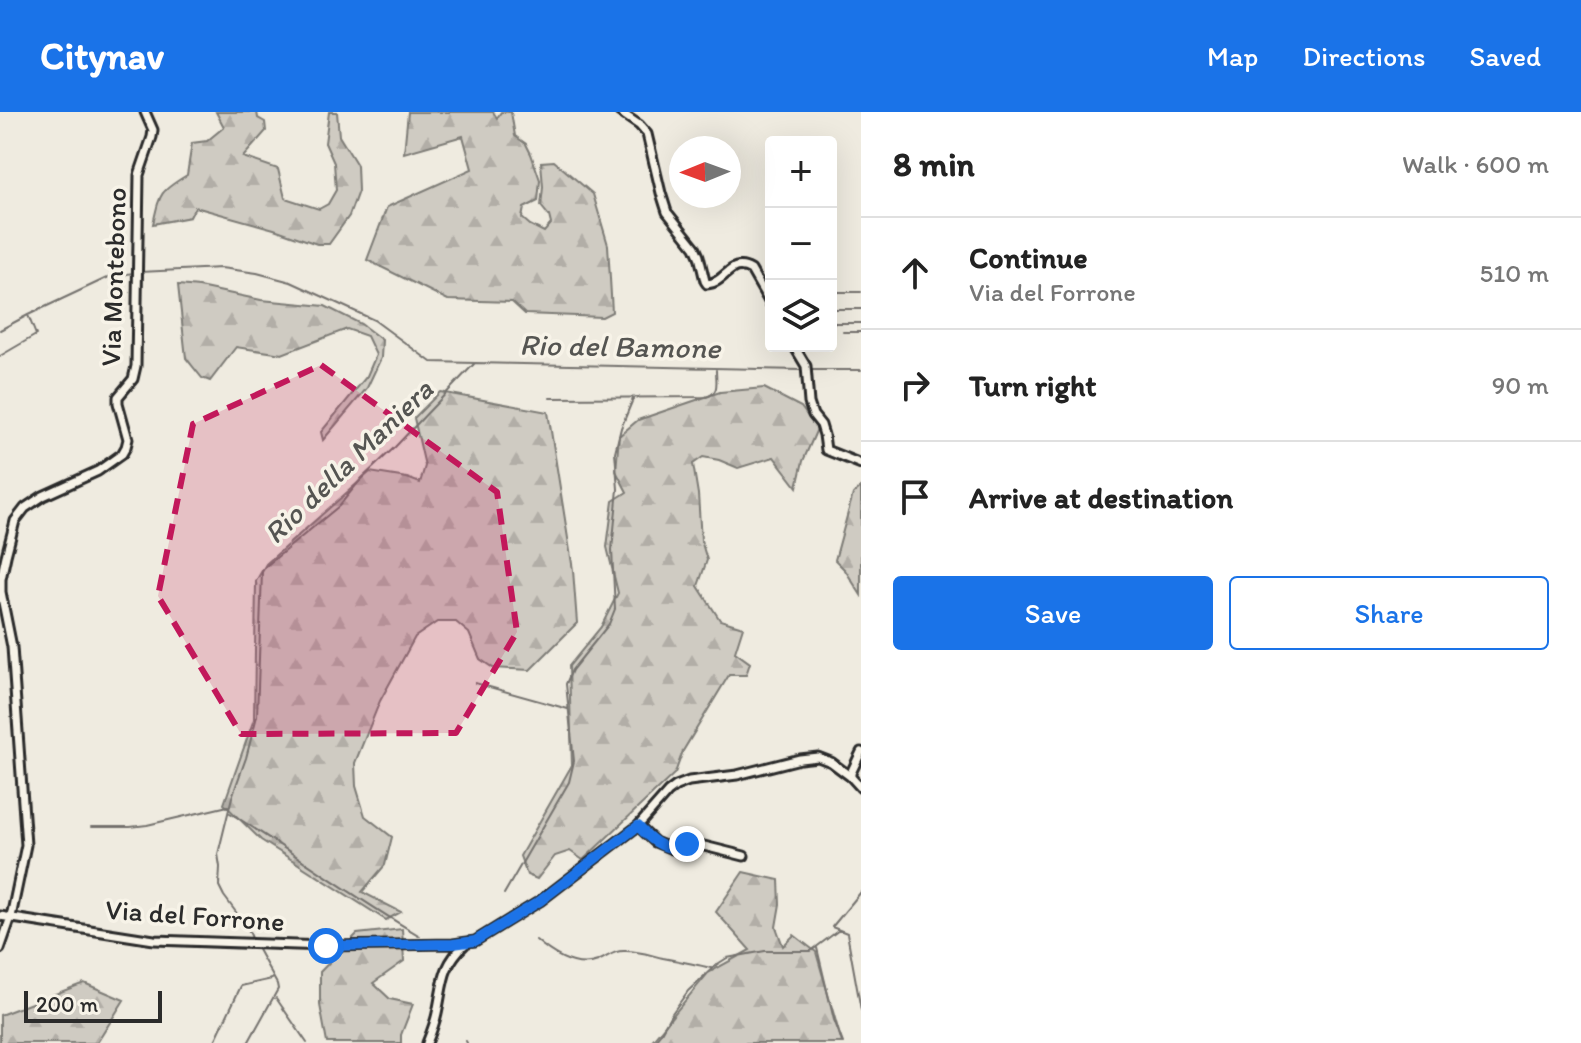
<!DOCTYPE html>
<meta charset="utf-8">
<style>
:root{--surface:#fff;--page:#f2f2f2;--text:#222;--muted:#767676;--line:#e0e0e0;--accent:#1a73e8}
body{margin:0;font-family:Itim,sans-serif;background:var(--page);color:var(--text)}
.controls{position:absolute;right:24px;top:24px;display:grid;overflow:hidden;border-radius:8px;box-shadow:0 8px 32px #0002}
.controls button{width:72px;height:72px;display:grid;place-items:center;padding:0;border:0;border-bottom:2px solid var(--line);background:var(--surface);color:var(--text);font:40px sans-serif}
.compass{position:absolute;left:669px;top:24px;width:72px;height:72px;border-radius:50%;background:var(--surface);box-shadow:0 8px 32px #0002;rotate:269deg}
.scale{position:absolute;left:24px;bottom:20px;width:138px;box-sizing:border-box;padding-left:8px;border:4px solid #2b2b2b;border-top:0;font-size:22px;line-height:28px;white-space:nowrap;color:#2b2b2b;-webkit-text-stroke:6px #f7f3e8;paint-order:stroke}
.stop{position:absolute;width:24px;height:24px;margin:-18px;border:6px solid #1a73e8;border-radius:50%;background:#fff}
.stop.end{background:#1a73e8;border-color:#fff;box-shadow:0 2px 8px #0008}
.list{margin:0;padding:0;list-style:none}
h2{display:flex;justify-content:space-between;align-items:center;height:104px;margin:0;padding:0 32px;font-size:34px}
h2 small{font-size:26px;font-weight:400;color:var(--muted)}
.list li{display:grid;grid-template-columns:52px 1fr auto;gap:24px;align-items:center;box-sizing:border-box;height:112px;padding:0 32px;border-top:2px solid var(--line)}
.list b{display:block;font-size:30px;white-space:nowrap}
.list p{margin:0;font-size:26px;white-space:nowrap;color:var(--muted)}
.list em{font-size:26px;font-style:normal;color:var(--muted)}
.actions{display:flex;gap:16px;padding:24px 32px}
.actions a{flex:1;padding:18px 0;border:2px solid var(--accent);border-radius:8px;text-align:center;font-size:28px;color:var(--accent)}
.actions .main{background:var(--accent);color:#fff}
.icon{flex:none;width:44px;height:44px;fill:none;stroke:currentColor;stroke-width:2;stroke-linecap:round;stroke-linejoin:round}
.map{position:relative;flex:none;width:861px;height:931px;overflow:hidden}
header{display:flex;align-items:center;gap:48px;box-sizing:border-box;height:112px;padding:0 40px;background:var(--accent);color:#fff}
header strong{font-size:38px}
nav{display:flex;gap:44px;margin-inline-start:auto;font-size:28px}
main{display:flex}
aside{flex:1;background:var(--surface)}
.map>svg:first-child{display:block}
</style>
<header>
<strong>Citynav</strong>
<nav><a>Map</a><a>Directions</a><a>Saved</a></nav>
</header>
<main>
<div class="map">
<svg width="861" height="931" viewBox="0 0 861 931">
<defs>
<pattern id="forest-firs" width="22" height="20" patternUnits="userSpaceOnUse" patternTransform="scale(2)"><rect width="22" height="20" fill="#cfcbc2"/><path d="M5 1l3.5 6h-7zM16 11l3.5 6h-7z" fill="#b2aea7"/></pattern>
</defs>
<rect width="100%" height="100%" fill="#efebe0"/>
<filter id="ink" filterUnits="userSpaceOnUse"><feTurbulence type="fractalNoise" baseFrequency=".0125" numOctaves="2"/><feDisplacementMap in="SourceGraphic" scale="16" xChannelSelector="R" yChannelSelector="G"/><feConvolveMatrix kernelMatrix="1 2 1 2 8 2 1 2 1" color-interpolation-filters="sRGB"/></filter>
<g filter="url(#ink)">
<!-- forest -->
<path fill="url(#forest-firs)" stroke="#7d7b76" stroke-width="2" d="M216 0H257L258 6 265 10 266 19 243 45 278 57 285 86 319 97 328 92 336 78 334 51 325 31 329 0H337L339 24 357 53 358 79 349 104 329 132H317L274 117 195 95 190 105 153 112C160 81 159 80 187 63L192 31 207 29 224 15Z
M408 0H493L497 6 501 0H511L515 24 526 32 531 42 540 68 538 89 524 96 522 106 530 113 544 120 551 112 549 104 541 94 543 75 541 50 554 49 593 82 608 133 612 200 602 205 525 202 512 190 448 188 367 148 387 95 472 57 463 24 404 41Z
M178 173 199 175 261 188 325 194 361 212 382 228 381 246 367 276 323 328 321 320 367 264 376 243 367 224 347 217 282 242 236 235 210 269 202 266 186 246Z
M764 276 801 295 817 317 803 349 797 375 774 345 738 356 719 348 703 345 693 352 698 382 701 428 707 448 698 474 720 508 743 515 735 540 750 551 746 563H729L683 639 675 661 583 748 570 739 555 744 537 767 527 763 520 744 572 653 569 554 601 515 618 481 607 435 613 389 627 380 616 359 619 324 638 308 720 280Z
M440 280 548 300 573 458 577 511 530 558 493 556 480 547 469 521 456 510H437L415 525 380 589 355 651 356 674 365 704 392 725 385 753 362 780 401 800 386 808 261 728 224 692 254 607 256 469 266 452 370 360 407 366 420 371 425 354 414 306Z
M861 375V483L845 458 835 448 853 382Z
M743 760 779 768 780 792 776 815 783 834 794 823 816 840 842 931H650L708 861 750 838 716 800Z
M402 817 404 849 373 871 390 887 413 892 401 923V931H327L320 893V860L357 822Z
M84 871 124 888 97 931H0V903Z"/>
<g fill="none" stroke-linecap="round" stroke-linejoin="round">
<!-- stream -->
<path stroke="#74726e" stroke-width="2" d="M140 160 221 156 257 161 291 170 374 208 431 250 802 258
M831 180H861
M834 197H861
M831 211H861
M0 218 28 203 111 164 134 161
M843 220H861
M0 244 36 223 28 203
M808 258H861
M550 286 706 285C720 281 716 270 716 258
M475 571 568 597
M230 701C294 741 355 786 420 824
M91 715H130L147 713 228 694
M861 780 832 815 847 821 861 898
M504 782 569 670 574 649 566 572 572 558 609 512 615 497 612 438 618 377 615 340 621 316 633 287
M253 828 247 815 224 784 219 774 220 755 218 742 232 685 246 646 257 604 262 460 265 455 339 394 362 366 395 335 474 252
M536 828C552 842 575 858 598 849 608 845 614 838 626 839 639 839 650 843 663 846 679 849 695 852 711 856
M817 836 834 908 843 931
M276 886 307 931
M466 929 467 931
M214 931 241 874 272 867
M248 931 278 877 277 872 256 834
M653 931 660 922 670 904 688 879 716 853 727 846 765 839H811L839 818"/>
<defs>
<path id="minor" d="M620 0 639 13 647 22 661 81 667 100 695 135 699 144 705 169 707 172C726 171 730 145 751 158L771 193
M794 234 806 254 809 291 813 303 821 313 824 323 826 338 861 352
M851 665V661L861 640
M638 714 655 730 672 737H679L692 731 744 744
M0 804 154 828 326 834 453 832 475 829 540 789 638 714 668 680 676 674 689 669 737 663 800 647 818 645 831 650 851 665 861 676
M0 837 11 805 26 733 12 535 1 480V467L6 444 15 409 25 396 43 384 98 359 122 342 126 335 128 327 118 291V285L133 267 136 254 139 63 152 25 153 18 145 0
M427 931C431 921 435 911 437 901 444 869 441 855 466 831"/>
</defs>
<!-- minor casing -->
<use href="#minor" stroke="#2b2b2b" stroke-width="13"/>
<!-- minor -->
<use href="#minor" stroke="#f7f3e8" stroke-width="7"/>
</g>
</g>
<g fill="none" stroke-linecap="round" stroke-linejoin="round" filter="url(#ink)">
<!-- route -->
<path stroke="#1a73e8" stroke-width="10" d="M326 834 453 832 475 829 540 789 638 714C649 726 661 737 679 737L687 732"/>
</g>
<!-- marked area -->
<path fill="#c2185b" fill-opacity="0.2" stroke="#c2185b" stroke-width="6" stroke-dasharray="16 10" stroke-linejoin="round" d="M321 253 497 380 517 520 456 621 241 622 158 484 193 312Z"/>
<g text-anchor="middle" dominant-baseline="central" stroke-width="7" stroke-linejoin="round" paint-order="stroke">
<!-- street labels -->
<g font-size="28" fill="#2b2b2b" stroke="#f7f3e8">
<text transform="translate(113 165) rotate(-88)">Via Montebono</text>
<text transform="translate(195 803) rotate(4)">Via del Forrone</text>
</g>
<!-- water labels -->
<g font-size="30" font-style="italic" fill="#555552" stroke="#f7f3e8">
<text transform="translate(620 234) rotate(1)">Rio del Bamone</text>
<text transform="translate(348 349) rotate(-44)">Rio della Maniera</text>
</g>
</g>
</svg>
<div class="controls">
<button>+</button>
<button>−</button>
<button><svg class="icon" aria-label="layers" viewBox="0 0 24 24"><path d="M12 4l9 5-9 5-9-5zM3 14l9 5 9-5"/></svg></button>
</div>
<svg class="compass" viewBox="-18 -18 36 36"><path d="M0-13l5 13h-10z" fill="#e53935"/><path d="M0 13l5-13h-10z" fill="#767676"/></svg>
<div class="scale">200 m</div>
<div class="stop" style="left:326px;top:834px"></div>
<div class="stop end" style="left:687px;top:732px"></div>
</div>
<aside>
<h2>8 min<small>Walk · 600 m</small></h2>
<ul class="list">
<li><svg class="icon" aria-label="ahead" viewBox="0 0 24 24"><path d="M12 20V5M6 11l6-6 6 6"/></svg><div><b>Continue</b><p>Via del Forrone</p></div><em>510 m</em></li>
<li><svg class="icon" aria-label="right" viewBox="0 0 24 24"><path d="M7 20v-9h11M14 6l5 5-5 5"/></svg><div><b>Turn right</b></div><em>90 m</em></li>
<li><svg class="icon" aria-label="arrive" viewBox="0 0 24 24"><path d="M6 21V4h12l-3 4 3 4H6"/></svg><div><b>Arrive at destination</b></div></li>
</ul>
<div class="actions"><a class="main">Save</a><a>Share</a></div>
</aside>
</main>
